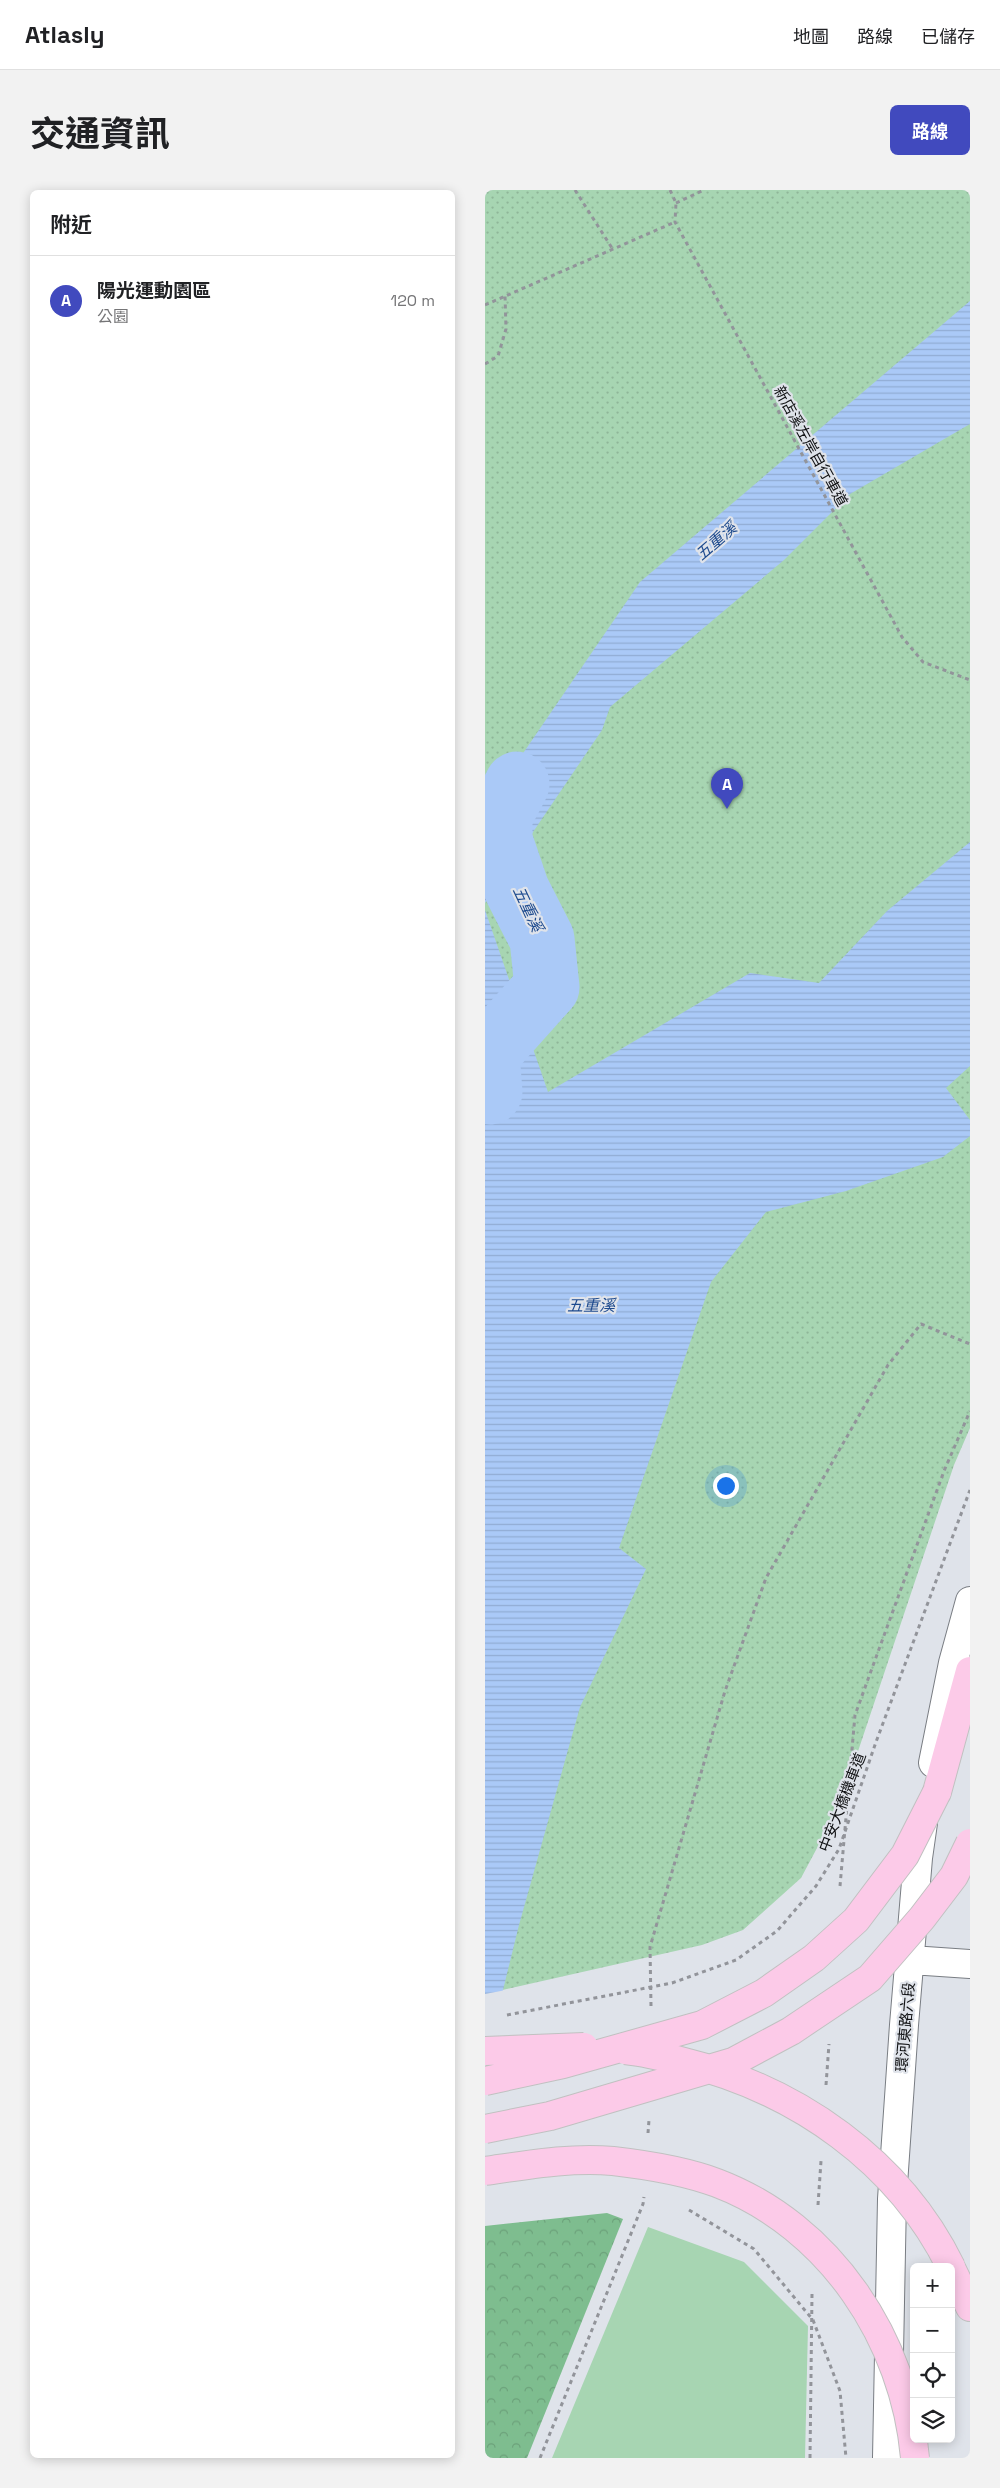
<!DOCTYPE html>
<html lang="zh-TW">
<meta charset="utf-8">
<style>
:root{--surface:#fff;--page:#f2f2f2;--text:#202124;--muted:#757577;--line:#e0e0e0;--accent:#414abe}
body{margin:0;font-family:"Space Grotesk","Noto Sans TC",sans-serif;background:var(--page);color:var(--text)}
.controls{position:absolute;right:15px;bottom:15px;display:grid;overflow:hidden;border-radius:8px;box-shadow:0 2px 12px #0003}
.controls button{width:45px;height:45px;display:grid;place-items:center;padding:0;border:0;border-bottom:1px solid var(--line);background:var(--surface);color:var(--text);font:25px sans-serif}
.you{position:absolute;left:240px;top:1295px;width:18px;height:18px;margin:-12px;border:4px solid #fff;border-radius:50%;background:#1a73e8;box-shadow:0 0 0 8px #1a73e833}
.badge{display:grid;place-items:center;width:32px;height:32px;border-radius:50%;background:var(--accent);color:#fff;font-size:16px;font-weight:700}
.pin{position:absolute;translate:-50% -41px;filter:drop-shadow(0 1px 2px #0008)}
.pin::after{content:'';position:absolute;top:26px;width:18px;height:15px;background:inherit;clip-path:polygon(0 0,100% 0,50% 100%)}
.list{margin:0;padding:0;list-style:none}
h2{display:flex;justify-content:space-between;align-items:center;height:65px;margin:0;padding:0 20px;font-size:21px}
h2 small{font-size:16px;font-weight:400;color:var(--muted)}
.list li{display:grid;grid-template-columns:32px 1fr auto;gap:15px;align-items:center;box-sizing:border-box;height:90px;padding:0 20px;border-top:1px solid var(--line)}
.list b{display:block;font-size:19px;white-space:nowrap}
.list p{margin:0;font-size:16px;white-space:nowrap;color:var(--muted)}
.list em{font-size:16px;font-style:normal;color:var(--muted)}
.icon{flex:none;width:28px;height:28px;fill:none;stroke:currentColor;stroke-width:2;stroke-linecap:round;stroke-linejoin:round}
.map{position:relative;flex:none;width:485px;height:2268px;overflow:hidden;border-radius:8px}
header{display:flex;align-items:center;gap:30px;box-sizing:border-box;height:70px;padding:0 25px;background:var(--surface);border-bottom:1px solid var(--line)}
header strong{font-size:24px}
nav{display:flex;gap:28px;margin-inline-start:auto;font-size:18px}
.intro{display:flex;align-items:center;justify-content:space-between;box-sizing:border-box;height:120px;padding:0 30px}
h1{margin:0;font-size:35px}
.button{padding:12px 22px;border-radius:8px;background:var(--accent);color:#fff;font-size:18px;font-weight:700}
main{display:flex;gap:30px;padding:0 30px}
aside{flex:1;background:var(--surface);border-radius:8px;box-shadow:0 2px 12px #0003}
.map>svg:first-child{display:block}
</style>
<header>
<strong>Atlasly</strong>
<nav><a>地圖</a><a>路線</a><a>已儲存</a></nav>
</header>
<div class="intro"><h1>交通資訊</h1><a class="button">路線</a></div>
<main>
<aside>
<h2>附近<small></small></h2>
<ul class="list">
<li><span class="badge">A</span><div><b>陽光運動園區</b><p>公園</p></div><em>120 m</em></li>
</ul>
</aside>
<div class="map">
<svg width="485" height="2268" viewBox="0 0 485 2268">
<defs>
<pattern id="forest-crowns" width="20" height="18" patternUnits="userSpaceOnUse" patternTransform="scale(1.25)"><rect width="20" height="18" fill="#7ebd8f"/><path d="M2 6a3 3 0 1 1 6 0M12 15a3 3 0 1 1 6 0" fill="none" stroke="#6ca17a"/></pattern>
<pattern id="park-dots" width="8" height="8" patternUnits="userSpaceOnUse" patternTransform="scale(1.25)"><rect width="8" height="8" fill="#a7d5b2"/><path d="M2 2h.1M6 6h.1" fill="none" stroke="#8fb698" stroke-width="1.8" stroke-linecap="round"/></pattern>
<pattern id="water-rules" width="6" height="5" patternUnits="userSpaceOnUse" patternTransform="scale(1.25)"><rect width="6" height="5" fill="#aac9f7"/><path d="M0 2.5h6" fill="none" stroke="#91acd3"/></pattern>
</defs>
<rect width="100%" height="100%" fill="#dfe3ea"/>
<!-- grass -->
<path fill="#a7d5b2" d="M163 2037 259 2072 323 2136 320 2268H67Z"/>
<!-- forest -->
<path fill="url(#forest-crowns)" d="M122 2023 138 2029 42 2268H0V2036Z"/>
<!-- park -->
<path fill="url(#park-dots)" d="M0 0H485V1238L469 1275 355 1615 316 1688 258 1740 217 1755 0 1804Z"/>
<!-- water -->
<path fill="url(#water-rules)" d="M485 111V234L365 304 299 370 125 517 117 540 0 713V619L155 392Z
M485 652V876L461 898 485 930V946L458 967 361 1001 281 1022 226 1092 134 1358 161 1379 95 1517 34 1735 0 1873V720L63 902 265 783 334 793 402 721Z"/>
<!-- pier -->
<path fill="#dfe3ea" d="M21 1800 2 1873 0 1875V1804Z"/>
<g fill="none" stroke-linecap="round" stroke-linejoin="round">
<!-- river -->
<path stroke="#aac9f7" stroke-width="65" d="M5 902 2 864 62 797 57 749 32 700 15 650V626L32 594"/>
<defs>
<path id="secondary" d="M448 1573 468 1473 485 1411
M426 1770 485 1774
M402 2268 407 2009 419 1835 433 1668 438 1633"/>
<path id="trunk" d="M452 1602 485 1481
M466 2078 485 2117"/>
</defs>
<!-- secondary casing -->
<use href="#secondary" stroke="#797d83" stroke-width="30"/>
<!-- trunk casing -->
<use href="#trunk" stroke="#c1c1c1" stroke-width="30"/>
<!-- path -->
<path stroke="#92949a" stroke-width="3" stroke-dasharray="4 4" stroke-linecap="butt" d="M90 0 127 58
M185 0 191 13 190 32 417 447 438 472 485 490
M191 13 219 0
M0 115 190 32
M0 174 13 166 21 139 20 105
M355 1696 370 1525 459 1281 485 1221
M166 1816 165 1757 240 1501 281 1388 403 1175 436 1134 485 1154
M341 1895 344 1854
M163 1943 164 1930
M333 2015 336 1971
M55 2268 158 2014 159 2007
M325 2268 327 2104"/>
<!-- secondary -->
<use href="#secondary" stroke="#fff" stroke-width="28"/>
<!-- trunk -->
<use href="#trunk" stroke="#fccae8" stroke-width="28"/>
<defs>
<path id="trunk-bridge" d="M140 1860C160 1862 180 1867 199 1872 312 1900 414 1971 466 2077
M0 1861 99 1857
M0 1891 78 1874 217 1835 279 1803 329 1768 371 1730 420 1665 452 1602
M0 1939 65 1926 248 1872 306 1841 385 1788 437 1728 469 1686 485 1653
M0 1981C42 1975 86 1967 128 1971 163 1975 200 1981 232 1993 345 2036 420 2150 430 2268"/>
</defs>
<!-- trunk-bridge casing -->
<use href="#trunk-bridge" stroke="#c1c1c1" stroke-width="30" stroke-linecap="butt"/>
<!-- path-bridge -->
<path stroke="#92949a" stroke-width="3" stroke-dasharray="4 4" stroke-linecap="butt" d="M22 1825 187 1793 251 1770 292 1741 331 1696 354 1659 391 1552 485 1300
M204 2020 269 2059 328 2130 355 2201 361 2268"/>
<!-- trunk-bridge -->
<use href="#trunk-bridge" stroke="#fccae8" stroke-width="28"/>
</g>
<g text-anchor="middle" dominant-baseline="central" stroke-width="4.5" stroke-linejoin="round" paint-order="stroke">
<!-- street labels -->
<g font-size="15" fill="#0f1012" stroke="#dfe3ea">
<text transform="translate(326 256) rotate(61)">新店溪左岸自行車道</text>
<text transform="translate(357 1612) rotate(-69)">中安大橋機車道</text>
<text transform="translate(420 1837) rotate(-85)">環河東路六段</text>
</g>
<!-- water labels -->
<g font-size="16" font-style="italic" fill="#1d4a8e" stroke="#dfe3ea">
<text transform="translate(231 351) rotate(-41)">五重溪</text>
<text transform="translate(43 719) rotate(65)">五重溪</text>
<text x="106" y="1115">五重溪</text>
</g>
</g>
</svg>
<div class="controls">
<button>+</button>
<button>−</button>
<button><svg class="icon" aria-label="locate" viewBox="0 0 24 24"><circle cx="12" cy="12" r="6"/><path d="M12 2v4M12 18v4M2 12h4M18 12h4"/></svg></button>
<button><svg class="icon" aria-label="layers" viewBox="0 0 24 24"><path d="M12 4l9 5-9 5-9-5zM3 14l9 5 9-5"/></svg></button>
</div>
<div class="you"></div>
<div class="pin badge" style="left:242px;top:619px">A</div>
</div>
</main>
